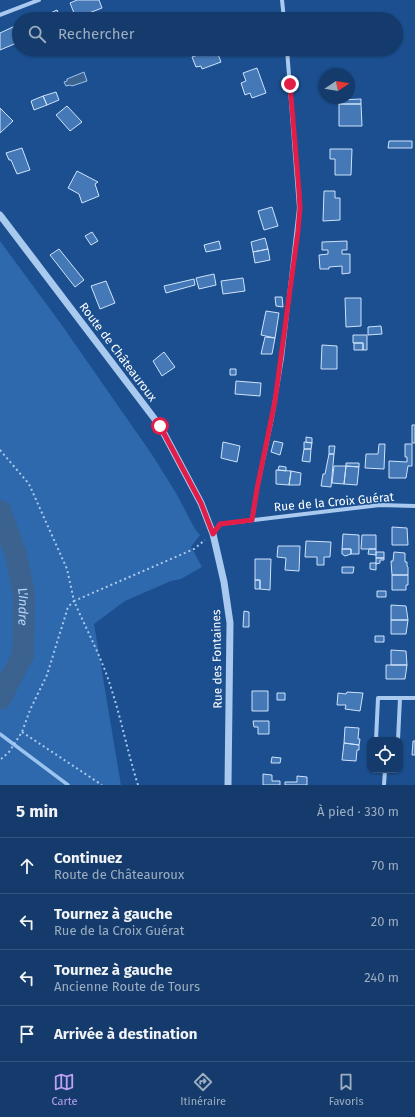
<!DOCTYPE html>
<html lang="fr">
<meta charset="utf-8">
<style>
:root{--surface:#143b6b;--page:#214673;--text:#f1f3f6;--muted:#9dadc1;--line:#33557e;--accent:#bca0f2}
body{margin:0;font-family:"Fira Sans",sans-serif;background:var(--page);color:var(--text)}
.controls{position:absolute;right:12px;bottom:12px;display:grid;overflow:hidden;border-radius:8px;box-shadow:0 1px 3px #0004}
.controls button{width:36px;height:36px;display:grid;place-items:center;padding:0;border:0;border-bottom:1px solid var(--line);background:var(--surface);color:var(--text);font:20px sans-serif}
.compass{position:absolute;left:319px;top:68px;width:36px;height:36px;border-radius:50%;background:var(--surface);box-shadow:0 1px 3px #0004;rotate:78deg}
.stop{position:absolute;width:12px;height:12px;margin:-9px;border:3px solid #e11d48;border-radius:50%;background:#fff}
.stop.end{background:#e11d48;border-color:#fff;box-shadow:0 1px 4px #0008}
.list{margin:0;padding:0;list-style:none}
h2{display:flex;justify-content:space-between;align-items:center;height:52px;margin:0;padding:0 16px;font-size:17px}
h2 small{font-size:13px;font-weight:400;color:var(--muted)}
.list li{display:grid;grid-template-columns:26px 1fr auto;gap:12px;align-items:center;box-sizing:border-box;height:56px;padding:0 16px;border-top:1px solid var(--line)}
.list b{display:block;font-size:15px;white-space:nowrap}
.list p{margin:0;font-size:13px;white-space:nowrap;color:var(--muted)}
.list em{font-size:13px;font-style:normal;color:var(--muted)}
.icon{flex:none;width:22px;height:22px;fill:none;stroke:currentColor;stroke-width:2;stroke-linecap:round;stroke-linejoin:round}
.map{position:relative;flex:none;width:415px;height:785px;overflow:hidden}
.search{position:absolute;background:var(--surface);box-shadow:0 1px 3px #0004;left:12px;right:12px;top:12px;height:44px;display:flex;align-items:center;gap:10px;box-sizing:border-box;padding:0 14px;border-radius:22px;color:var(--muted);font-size:15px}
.sheet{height:276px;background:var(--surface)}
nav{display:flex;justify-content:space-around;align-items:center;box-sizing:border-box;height:56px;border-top:1px solid var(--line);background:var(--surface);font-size:11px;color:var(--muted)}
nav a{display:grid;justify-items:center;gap:2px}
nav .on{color:var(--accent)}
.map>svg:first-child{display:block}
</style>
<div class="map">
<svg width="415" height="785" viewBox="0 0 415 785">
<rect width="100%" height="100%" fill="#1b4f8f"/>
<!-- green -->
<path fill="#2e69ad" d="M0 241 61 324 151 453 176 493 195 529 200 535 191 547 202 567 181 579 171 581 125 601 94 624 121 785H0Z"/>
<!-- water -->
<path fill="#3c6290" stroke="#9cc4f0" d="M84 72 87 81 72 86 70 85 66 86 64 82 67 81V79Z"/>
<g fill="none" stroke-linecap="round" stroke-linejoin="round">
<!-- stream -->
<path stroke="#9cc4f0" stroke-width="3.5" d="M0 734 68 785"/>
<!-- river -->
<path stroke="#3c6290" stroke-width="22" id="s1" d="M0 511 16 555 24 594 23 655 0 699"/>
</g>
<!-- building -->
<path fill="#4478b7" stroke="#cfe3fa" d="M77 0H99L102 8 76 18 70 3Z
M57 10 61 19H37Z
M236 13 237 19H218Z
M15 26 19 35V42L0 50V33Z
M216 49 221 62 202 69 201 66 196 67 192 57Z
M257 68 266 93 252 98 250 93 245 95 241 83 246 81 243 73Z
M56 92 59 100 47 105 43 96Z
M43 96 47 105 34 110 31 101Z
M361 99V104H339V100Z
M339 104H361L362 126H339Z
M67 106 82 122 70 131 56 115Z
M0 108 13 121 0 133Z
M389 141H412V148H388Z
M22 148 30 170 17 174 11 160H9L6 153Z
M330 149H352L351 175H335V159H330Z
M77 171 98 182 95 184 99 196 82 203 79 194 68 188Z
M324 191H335V198H340V220L323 221Z
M272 207 278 226 264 230 258 211Z
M92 232 98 241 91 245 85 236Z
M265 238 268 249 253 252 251 242Z
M219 241 221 249 206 252 204 245Z
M347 241V250H342V254H350V273L342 274V266L329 267V269H320L319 255 328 254V250H322V242Z
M59 249 84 280 75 287 50 255Z
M268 249 270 260 255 263 253 252Z
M214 274 216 285 199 289 196 278Z
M243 278 245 291 223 294 221 281Z
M194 279 195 285 166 293 164 286Z
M106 281 115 303 100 309 91 286Z
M275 297H282L283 307 276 306Z
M345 298H361V326L346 327Z
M266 311 279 313 275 338 261 335Z
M381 326 382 334 368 335V327Z
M353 335H367V350H363V343H353Z
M265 337 275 338 272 354H261Z
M354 343H363V350H354Z
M322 345 337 346V369H321Z
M164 352 175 367 162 376 153 361Z
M230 369H236V375H230Z
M236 381 261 383 260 396 235 394Z
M412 425H415V443H412Z
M306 437 312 438V443L306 442Z
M274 441 283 443 280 455 271 452Z
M223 442 240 446 237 462 221 458Z
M304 442 312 443 311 449H304Z
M379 444H385L384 469 365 468 366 454H378Z
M405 444H412V466H408L406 478H389V461L407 462V457H405Z
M329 446H335L334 454H329Z
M304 449H311L310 462 302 461Z
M329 454H334L331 487 321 486 323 474H325Z
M346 463H359V467L346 466Z
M279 466 286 467V471L278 470Z
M334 466H346L344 484 332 483Z
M346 466 359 467 357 485 344 484Z
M276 470 291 471 289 485 276 484Z
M291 471 301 473 300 485H289Z
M392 527 407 528 408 545H392Z
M343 534 359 535V554H351V549H342Z
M362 535H376V549H361Z
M306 541 331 542 330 557H324V565H317V557H305Z
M278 546H300L299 571 285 570 286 558 277 557Z
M342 549H351V554L345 556 342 554Z
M369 549H376V555L368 554Z
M376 552H384V558H376Z
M394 552 405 553V562H407V566L408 567V575H392L391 561H393Z
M376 558H384V560H380V563L376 564Z
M255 559H271L270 590 260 589V580H255Z
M370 563H376V570L370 569Z
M342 567H354L353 573H342Z
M392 575H408V585H406V590H392Z
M255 580H260V589H255Z
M377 591H386V597H377Z
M391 605 406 606 408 620H391Z
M244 611 249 612V627H243Z
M391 620H408L406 634H391Z
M375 636H384V642H375Z
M391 650 406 651 407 665H391Z
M386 665H407L405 679H386Z
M252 691H268V711H252Z
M347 692 363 693 360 711 345 709 346 705H337L338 693 346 694Z
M277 693H285V700H277Z
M253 721H269V734H258V727H254Z
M345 727 359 728 358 739H360L359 745 344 743Z
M413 741H415V755H412Z
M344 743 359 745V750H357L356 761 342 760Z
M272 757 281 758 280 763H271Z
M263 774 272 775V781H280V785H263Z
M297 776 307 777V785H285V782H297Z"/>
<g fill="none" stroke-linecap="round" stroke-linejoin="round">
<!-- path -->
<path stroke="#a9c9ee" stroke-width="2" stroke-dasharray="2 3" stroke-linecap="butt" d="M0 450 29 484 67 569 74 601 68 607 47 675 30 710 22 732 9 752 0 760
M22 732 102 785
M138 785C128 754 122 722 112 691 103 660 87 631 74 601L194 549 205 540"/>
<!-- minor -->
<path stroke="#a9c9ee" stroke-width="4" d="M282 0 284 19
M0 15 39 0
M252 520 257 489 272 418 282 358 299 208 287 49
M213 534 220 524 380 505 415 506
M376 740 378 698H415
M398 740 400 698
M384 785 385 770"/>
<!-- tertiary -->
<path stroke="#a9c9ee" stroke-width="7" d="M0 215 160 426 201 503 213 534 224 582 230 623 228 785"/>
</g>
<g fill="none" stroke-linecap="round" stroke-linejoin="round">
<!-- route -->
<path stroke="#e11d48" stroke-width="5" d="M160 426 201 503 213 534 220 524 252 520 257 489 275 401 298 231 300 208 299 191 290 84"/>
</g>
<g text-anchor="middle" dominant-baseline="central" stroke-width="3" stroke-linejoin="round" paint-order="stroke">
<!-- street labels -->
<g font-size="12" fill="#fff" stroke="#1b4f8f">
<text transform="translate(118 352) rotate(53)">Route de Châteauroux</text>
<text transform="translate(334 502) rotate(-5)">Rue de la Croix Guérat</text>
<text transform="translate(217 659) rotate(-91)">Rue des Fontaines</text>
</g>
<!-- water labels -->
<g font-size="13" font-style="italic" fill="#b5d3f5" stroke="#1b4f8f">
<text stroke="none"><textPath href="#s1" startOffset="99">L'Indre</textPath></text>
</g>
</g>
</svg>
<div class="controls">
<button><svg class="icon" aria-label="locate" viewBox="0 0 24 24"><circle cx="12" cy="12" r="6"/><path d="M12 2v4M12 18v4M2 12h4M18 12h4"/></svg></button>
</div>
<svg class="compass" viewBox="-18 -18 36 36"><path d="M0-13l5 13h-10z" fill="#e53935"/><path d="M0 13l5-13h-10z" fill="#9dadc1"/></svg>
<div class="stop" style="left:160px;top:426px"></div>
<div class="stop end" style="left:290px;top:84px"></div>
<div class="search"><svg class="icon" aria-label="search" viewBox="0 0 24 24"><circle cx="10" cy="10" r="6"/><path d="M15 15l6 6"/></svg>Rechercher</div>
</div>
<section class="sheet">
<h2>5 min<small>À pied · 330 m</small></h2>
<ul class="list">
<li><svg class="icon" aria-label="ahead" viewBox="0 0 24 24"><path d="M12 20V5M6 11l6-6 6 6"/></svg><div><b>Continuez</b><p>Route de Châteauroux</p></div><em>70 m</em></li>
<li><svg class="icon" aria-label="left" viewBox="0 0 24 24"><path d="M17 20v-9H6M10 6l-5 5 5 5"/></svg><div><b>Tournez à gauche</b><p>Rue de la Croix Guérat</p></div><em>20 m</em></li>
<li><svg class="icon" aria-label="left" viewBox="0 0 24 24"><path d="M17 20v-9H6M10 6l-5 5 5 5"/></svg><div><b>Tournez à gauche</b><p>Ancienne Route de Tours</p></div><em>240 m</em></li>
<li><svg class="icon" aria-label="arrive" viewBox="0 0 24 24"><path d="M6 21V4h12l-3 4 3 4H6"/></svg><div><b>Arrivée à destination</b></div></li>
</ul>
</section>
<nav>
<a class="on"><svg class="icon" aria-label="map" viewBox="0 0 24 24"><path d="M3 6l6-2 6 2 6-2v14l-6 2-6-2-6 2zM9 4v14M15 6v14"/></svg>Carte</a>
<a><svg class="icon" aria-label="directions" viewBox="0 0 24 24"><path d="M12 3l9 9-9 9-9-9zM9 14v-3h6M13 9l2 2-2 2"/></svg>Itinéraire</a>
<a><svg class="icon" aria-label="saved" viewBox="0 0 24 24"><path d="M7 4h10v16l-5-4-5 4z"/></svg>Favoris</a>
</nav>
